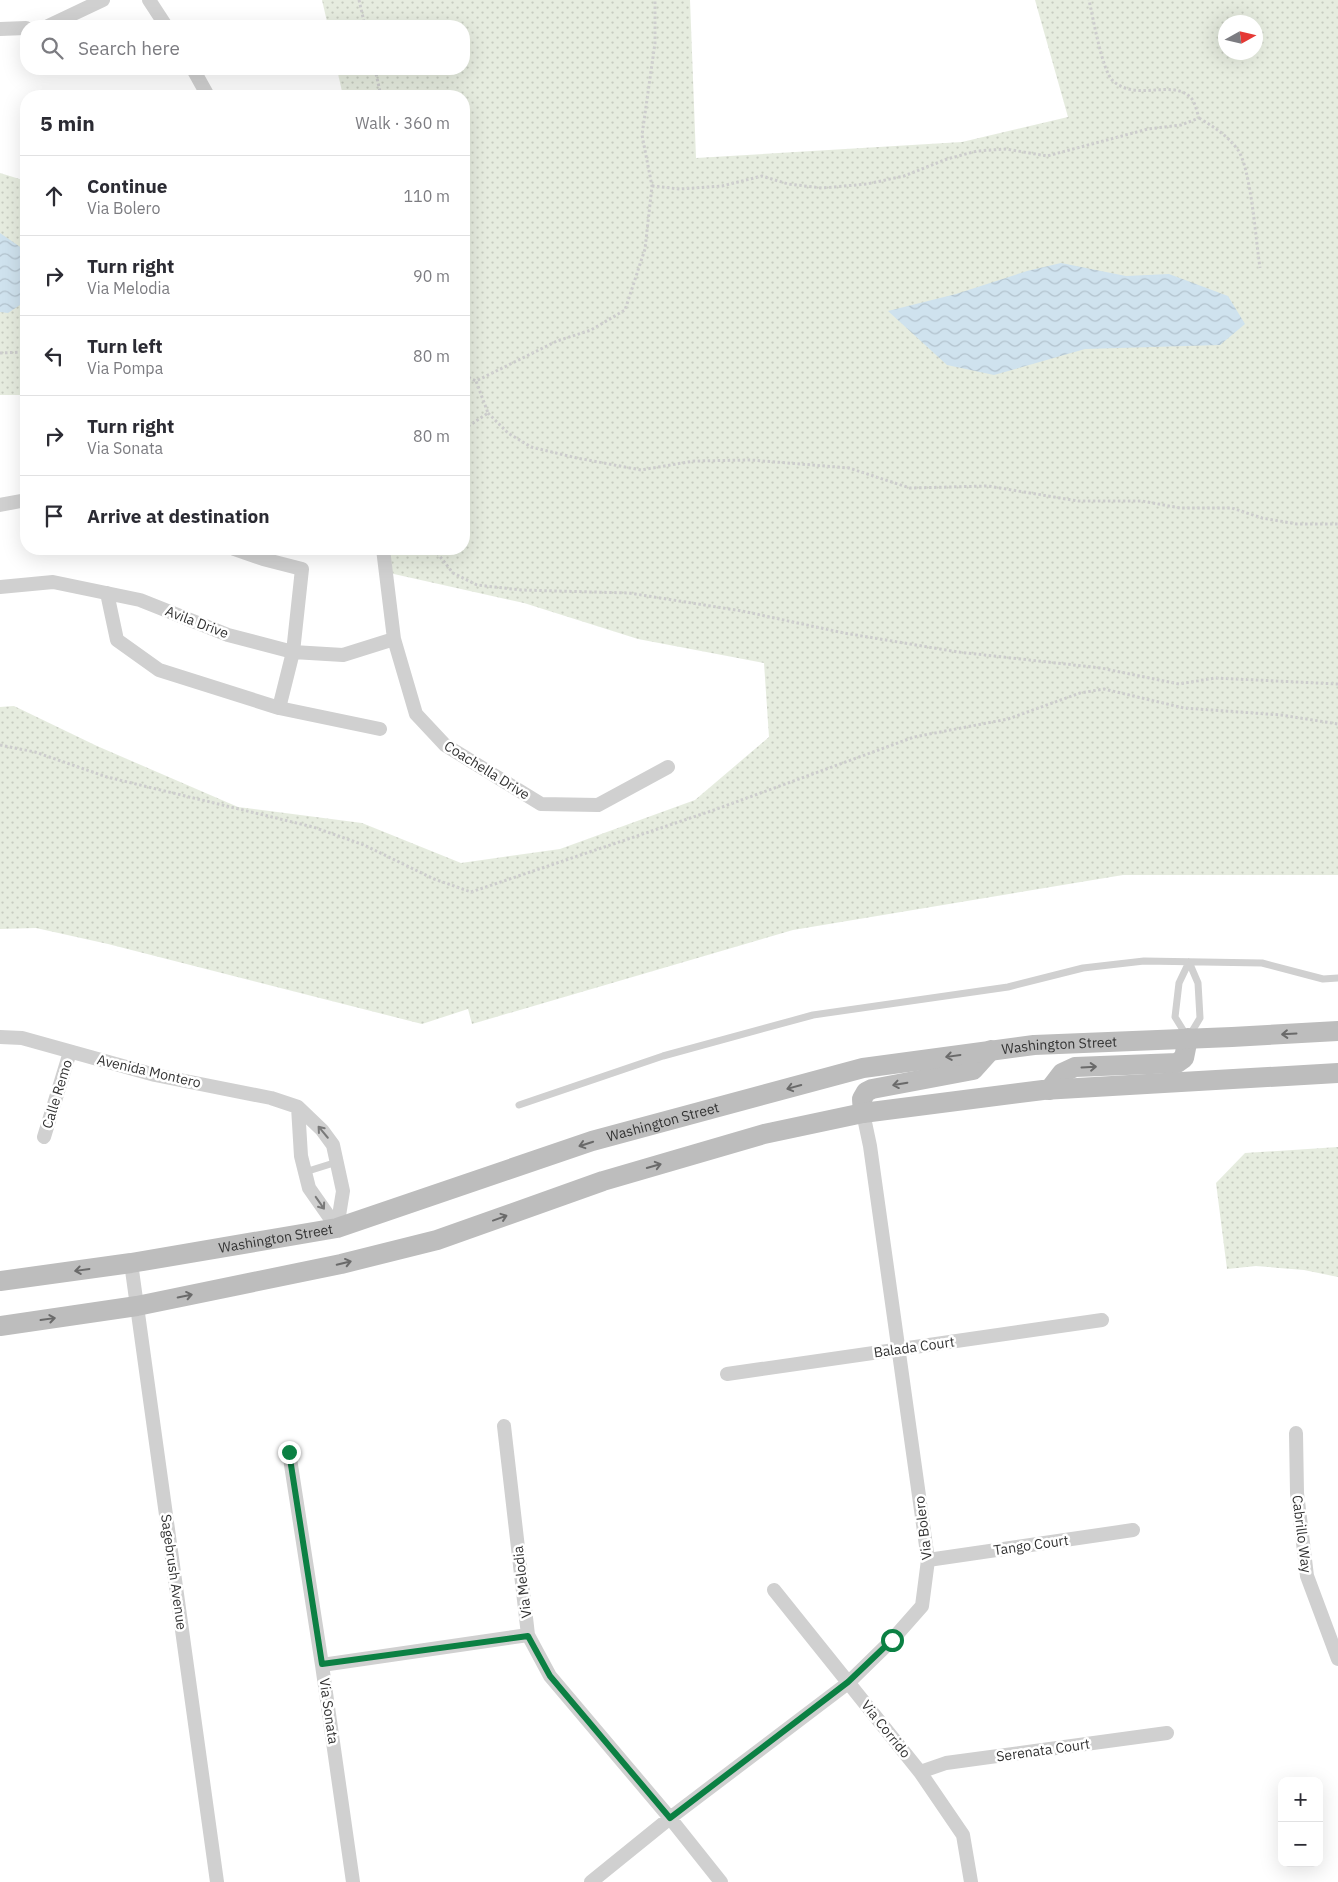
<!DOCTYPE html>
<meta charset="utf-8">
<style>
:root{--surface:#fff;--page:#f7f7f7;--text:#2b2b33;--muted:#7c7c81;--line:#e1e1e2}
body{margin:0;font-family:"IBM Plex Sans",sans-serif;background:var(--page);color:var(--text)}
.controls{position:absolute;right:15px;bottom:15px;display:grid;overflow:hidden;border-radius:10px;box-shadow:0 5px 20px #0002}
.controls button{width:45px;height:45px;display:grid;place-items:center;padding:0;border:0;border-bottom:1px solid var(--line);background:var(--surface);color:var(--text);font:25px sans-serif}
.compass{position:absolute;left:1218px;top:15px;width:45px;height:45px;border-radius:50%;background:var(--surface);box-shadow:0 5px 20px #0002;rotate:82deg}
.stop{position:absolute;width:15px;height:15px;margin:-11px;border:4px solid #0b8043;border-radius:50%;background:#fff}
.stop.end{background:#0b8043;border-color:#fff;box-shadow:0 1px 5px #0008}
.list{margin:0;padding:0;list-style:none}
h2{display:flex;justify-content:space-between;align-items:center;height:65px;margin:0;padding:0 20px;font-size:21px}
h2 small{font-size:16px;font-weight:400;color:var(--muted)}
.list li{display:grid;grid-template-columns:32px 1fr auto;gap:15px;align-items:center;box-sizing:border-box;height:80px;padding:0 20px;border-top:1px solid var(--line)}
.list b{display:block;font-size:19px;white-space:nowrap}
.list p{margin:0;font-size:16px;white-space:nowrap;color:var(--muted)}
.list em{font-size:16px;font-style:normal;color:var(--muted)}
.icon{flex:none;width:28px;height:28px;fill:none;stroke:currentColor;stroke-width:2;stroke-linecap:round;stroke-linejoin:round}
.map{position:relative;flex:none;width:1338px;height:1882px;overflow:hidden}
.search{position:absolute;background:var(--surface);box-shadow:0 5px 20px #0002;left:20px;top:20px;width:450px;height:55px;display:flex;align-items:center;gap:12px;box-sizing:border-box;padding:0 18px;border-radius:20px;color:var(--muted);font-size:19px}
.panel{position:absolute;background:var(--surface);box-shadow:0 5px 20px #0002;left:20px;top:90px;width:450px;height:465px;border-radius:20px}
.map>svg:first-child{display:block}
</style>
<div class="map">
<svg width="1338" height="1882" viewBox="0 0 1338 1882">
<defs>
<pattern id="grass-dots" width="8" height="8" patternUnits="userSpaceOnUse" patternTransform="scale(1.25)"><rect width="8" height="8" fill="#e6ecdf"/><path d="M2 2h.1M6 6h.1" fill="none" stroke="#c6cbc0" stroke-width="1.8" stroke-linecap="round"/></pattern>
<pattern id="water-waves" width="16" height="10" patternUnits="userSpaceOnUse" patternTransform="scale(1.25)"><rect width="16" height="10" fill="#cfe2ee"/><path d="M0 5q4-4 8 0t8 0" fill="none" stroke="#b2c2cd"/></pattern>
</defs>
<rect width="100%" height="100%" fill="#fff"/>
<!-- grass -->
<path fill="url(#grass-dots)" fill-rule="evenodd" d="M322 0H690L696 158 962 142 1068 117 1035 0H1338V875H1123L793 930 472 1024 468 1009 422 1024 108 944 36 928 0 929V707L14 706 97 746 238 807 362 823 461 863 560 849 695 800 769 737 764 663 638 639 524 603 385 572 383 549H464V96H343L337 69H464V26H328ZM1226 22H1256V52H1226Z
M0 173 26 181V395H0Z
M1338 1147V1277L1304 1270 1256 1266 1227 1269 1216 1183 1245 1153Z"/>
<!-- water -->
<path fill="url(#water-waves)" d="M0 233 26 251V301L8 313 0 312Z
M1061 263 1126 276 1169 274 1228 296 1245 324 1220 345 1085 349 994 375 947 365 888 311 956 294 1027 271Z"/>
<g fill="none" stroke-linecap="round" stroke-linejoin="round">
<!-- path -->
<path stroke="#cdcdcd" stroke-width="3" stroke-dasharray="2.5 2.5" stroke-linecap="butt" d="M359 0 365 26
M375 69 381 96
M1199 118C1214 127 1227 135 1238 150 1251 169 1256 242 1260 268
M652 186 680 189 722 186 762 176 788 184 822 188 867 184 904 176 947 159 977 151 1006 149 1047 156 1148 129 1181 125 1199 118C1197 112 1195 101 1190 97 1171 79 1137 102 1113 81 1102 71 1093 17 1089 0
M0 353 26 352
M464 375 476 381
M488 413 508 433 531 447 577 458 641 470 694 461 751 460 849 468 910 488 988 486 1078 501H1142L1180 508H1232L1262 518 1297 524H1338
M464 429 488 413 476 381 557 341 591 330 625 310 645 249 652 186 642 135 655 43V0
M434 549 453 573 477 585 521 590 629 593 742 611 844 633 958 652 1101 668 1179 684 1215 678 1338 684
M0 745 35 752 107 777 313 827 364 845 434 879 471 892 714 810 914 737 1008 719 1080 693 1104 689 1184 708 1281 715 1338 724"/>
<!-- lane -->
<path stroke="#d0d0d0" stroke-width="7" d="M1189 962 1198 983 1200 1018 1188 1038 1175 1017 1179 983Z
M519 1105 663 1056 813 1015 1008 987 1083 968 1144 961 1262 963 1323 979 1338 978
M305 1172 337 1162"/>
<!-- street -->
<path stroke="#d0d0d0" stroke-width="14" d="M149 0 166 26
M48 26 103 0
M0 29 26 28
M193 69 208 96
M0 505 26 500
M383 549 394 639 416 714 445 745 541 804 598 805 668 767
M0 587 53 582 140 600 228 635 293 652 343 655 394 639
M107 593 117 640 159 670 279 708 293 652 302 569 263 559 234 549
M279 708 380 729
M0 1037 22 1038 155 1075 271 1098 298 1107 322 1130 333 1145 343 1191 337 1228
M298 1107 301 1156 309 1188 337 1228
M44 1137 70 1052
M131 1263 217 1882
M727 1374 1102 1320
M504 1426 528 1635 550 1676 670 1818 721 1882
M1296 1433 1297 1493 1307 1576 1338 1659
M289 1452 322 1665 353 1882
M928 1560 1133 1530
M774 1590 920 1772 963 1835 971 1882
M322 1665 528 1635
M920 1772 946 1763 1167 1733
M591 1882 670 1818 848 1683 892 1640 922 1606 928 1560 870 1146 863 1113"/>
<!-- secondary -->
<g stroke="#bdbdbd" stroke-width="20">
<path d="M1049 1090 1062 1073 1075 1067 1177 1063 1184 1058 1188 1038"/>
<path d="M863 1113 862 1099 866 1092 872 1089 973 1070 991 1050"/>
<path id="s1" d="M0 1281 131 1263 337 1228 592 1141 863 1068 1034 1045 1232 1037 1338 1031"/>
<path d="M0 1326 137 1306 341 1264 437 1240 603 1181 764 1134 863 1113 1043 1090 1338 1073"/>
</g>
</g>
<!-- one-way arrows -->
<defs><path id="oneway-shaft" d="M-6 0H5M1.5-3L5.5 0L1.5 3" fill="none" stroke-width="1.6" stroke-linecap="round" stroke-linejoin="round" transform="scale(1.25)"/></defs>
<g stroke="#6a6a6a">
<use href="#oneway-shaft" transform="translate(1289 1034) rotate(177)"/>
<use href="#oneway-shaft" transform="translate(953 1056) rotate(172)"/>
<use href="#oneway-shaft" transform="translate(1089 1067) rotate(-3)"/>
<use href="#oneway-shaft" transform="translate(900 1084) rotate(170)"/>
<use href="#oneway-shaft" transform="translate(794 1087) rotate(165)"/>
<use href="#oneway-shaft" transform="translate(586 1144) rotate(162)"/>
<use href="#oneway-shaft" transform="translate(654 1166) rotate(-16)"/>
<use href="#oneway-shaft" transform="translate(500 1218) rotate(-20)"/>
<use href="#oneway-shaft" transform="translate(344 1263) rotate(-13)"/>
<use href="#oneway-shaft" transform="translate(82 1270) rotate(172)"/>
<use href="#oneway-shaft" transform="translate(185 1296) rotate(-12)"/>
<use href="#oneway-shaft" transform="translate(48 1319) rotate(-8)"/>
</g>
<g stroke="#7a7a7a">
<use href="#oneway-shaft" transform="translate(323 1132) rotate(-130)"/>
<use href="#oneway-shaft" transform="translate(320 1203) rotate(55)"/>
</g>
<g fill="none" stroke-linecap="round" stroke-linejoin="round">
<!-- route -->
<path stroke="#0b8043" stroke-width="6" d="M289 1452 322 1664 528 1636 550 1676 670 1818 848 1682 892 1640"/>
</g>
<g text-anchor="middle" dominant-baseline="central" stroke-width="5" stroke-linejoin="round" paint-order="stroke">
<!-- street labels -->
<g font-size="14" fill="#333" stroke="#fff">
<text transform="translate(197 622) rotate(21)">Avila Drive</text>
<text transform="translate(487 770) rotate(32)">Coachella Drive</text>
<text stroke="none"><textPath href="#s1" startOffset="1089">Washington Street</textPath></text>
<text transform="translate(149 1071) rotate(13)">Avenida Montero</text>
<text transform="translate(57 1094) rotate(-73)">Calle Remo</text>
<text stroke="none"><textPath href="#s1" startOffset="684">Washington Street</textPath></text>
<text stroke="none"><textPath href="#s1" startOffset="279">Washington Street</textPath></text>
<text transform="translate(914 1347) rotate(-8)">Balada Court</text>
<text transform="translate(923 1528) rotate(-97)">Via Bolero</text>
<text transform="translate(1302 1534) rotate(83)">Cabrillo Way</text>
<text transform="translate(1031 1545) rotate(-8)">Tango Court</text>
<text transform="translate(174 1572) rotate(82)">Sagebrush Avenue</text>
<text transform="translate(522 1582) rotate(-97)">Via Melodia</text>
<text transform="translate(329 1711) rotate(82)">Via Sonata</text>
<text transform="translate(886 1729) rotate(51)">Via Corrido</text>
<text transform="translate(1043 1750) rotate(-8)">Serenata Court</text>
</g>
</g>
</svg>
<div class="controls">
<button>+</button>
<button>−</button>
</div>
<svg class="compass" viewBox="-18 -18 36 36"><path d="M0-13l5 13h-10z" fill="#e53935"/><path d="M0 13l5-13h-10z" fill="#7c7c81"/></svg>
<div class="stop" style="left:892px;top:1640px"></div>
<div class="stop end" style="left:289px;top:1452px"></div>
<div class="search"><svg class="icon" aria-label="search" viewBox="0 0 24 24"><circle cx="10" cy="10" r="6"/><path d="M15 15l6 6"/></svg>Search here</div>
<section class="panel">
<h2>5 min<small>Walk · 360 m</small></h2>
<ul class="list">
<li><svg class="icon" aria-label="ahead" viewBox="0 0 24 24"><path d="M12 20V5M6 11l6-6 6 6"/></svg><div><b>Continue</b><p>Via Bolero</p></div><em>110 m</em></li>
<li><svg class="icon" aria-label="right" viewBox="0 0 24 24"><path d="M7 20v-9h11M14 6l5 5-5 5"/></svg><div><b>Turn right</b><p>Via Melodia</p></div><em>90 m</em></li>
<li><svg class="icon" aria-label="left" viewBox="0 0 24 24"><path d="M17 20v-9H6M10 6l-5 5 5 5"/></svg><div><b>Turn left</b><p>Via Pompa</p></div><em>80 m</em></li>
<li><svg class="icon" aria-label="right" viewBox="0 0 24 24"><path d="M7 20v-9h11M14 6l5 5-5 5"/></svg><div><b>Turn right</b><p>Via Sonata</p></div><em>80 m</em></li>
<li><svg class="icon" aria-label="arrive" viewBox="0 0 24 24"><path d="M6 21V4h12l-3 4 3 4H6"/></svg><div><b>Arrive at destination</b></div></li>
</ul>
</section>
</div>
